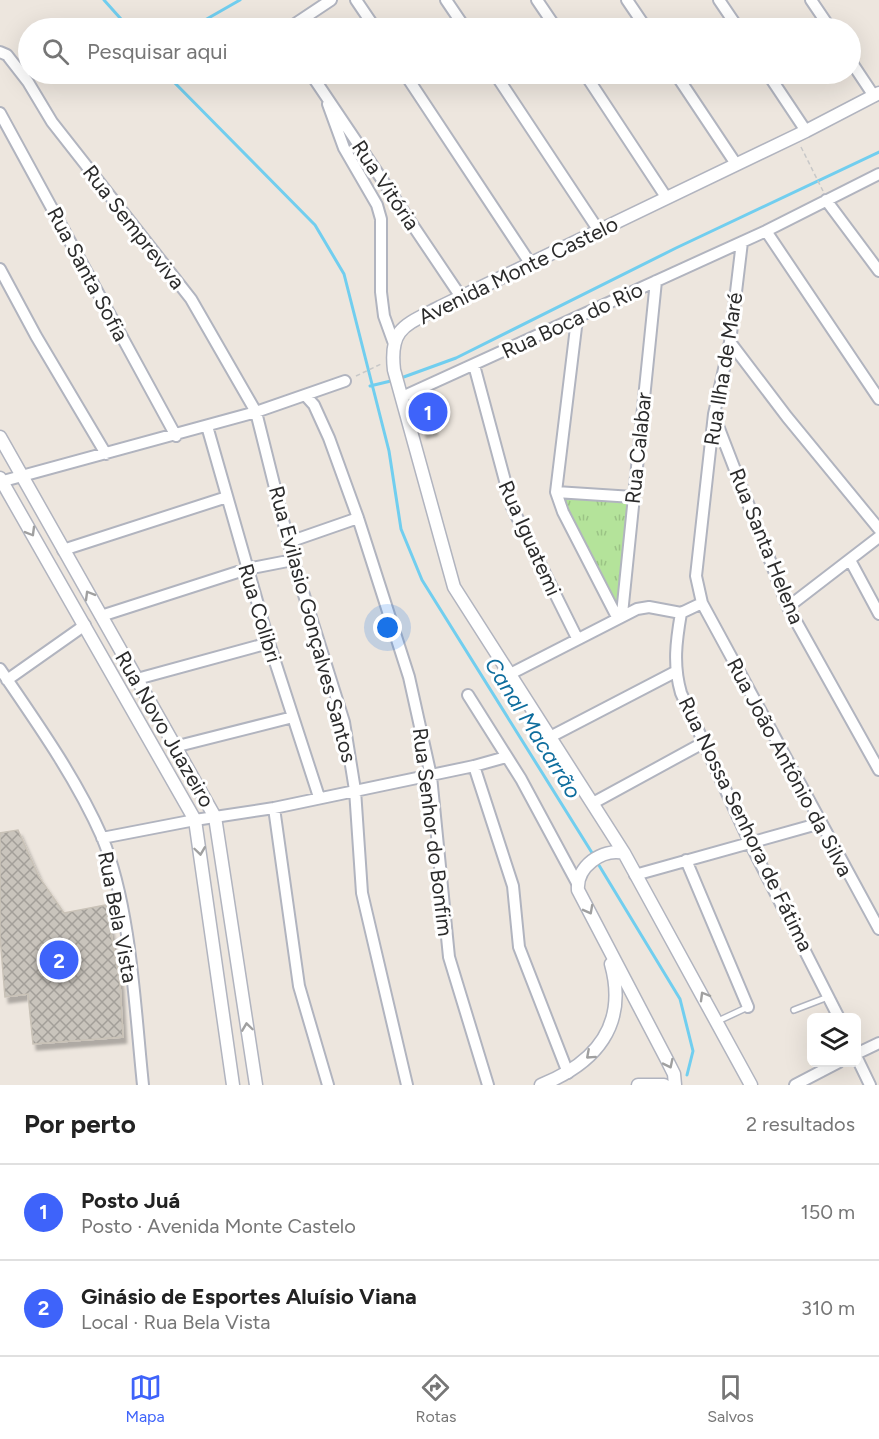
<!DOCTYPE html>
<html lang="pt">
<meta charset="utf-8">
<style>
:root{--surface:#fff;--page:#f6f6f6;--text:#222;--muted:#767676;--line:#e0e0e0;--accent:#3e63fa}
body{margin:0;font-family:Figtree,sans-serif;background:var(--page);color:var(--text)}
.controls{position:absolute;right:18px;bottom:18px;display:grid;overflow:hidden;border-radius:9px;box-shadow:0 6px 24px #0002}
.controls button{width:54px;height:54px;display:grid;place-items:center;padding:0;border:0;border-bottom:2px solid var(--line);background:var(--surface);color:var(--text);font:30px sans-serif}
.you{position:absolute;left:388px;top:628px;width:21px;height:21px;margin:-15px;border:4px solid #fff;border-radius:50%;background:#1a73e8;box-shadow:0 0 0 9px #1a73e833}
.badge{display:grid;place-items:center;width:39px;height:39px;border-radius:50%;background:var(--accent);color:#fff;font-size:20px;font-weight:700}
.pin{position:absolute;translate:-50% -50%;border:3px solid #fff;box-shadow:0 2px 6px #0006}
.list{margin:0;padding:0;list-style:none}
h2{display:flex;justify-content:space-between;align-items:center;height:78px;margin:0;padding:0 24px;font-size:26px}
h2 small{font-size:20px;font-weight:400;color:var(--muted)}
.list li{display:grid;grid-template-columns:39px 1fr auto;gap:18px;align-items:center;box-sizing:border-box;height:96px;padding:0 24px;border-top:2px solid var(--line)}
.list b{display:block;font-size:22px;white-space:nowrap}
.list p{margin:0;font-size:20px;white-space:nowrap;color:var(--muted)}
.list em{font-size:20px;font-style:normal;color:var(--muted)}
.icon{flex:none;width:33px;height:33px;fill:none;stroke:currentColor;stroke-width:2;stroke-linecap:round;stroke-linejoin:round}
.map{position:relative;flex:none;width:879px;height:1085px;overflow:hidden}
.search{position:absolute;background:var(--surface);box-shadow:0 6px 24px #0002;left:18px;right:18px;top:18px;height:66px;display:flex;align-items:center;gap:15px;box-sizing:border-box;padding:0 21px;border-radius:33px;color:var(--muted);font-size:22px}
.sheet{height:270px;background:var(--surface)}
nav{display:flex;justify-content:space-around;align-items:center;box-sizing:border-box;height:84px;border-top:2px solid var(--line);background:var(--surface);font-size:16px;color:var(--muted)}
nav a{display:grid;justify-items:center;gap:3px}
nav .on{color:var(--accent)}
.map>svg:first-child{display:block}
</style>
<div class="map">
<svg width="879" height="1085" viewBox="0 0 879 1085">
<defs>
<pattern id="grass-tufts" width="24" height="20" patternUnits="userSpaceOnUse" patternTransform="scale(1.5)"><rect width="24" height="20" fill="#b4e39a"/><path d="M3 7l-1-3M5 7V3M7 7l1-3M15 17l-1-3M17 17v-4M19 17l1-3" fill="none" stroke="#9bc385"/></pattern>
<pattern id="building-cross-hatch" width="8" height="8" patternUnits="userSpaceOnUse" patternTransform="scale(1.5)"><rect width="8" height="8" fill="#c9c4bc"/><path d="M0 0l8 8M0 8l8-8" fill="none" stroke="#a39f99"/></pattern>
<filter id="shadow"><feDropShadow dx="3.5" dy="6" stdDeviation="1.5" flood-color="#0004"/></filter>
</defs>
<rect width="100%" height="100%" fill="#ede6de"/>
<!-- grass -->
<path fill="url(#grass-tufts)" d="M559 495 629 500 619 613Z"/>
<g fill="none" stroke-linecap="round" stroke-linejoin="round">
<!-- stream -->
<path stroke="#71ceef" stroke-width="3" d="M104 0 129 28
M191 28 240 0
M166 74 315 225 344 274 389 451 401 529 422 580 594 856
M401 378 456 358 676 248 879 152
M370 386 395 380
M597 862 680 999 693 1051 687 1075"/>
</g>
<!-- building -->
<path fill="url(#building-cross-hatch)" stroke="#c9c2b7" stroke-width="1.5" filter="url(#shadow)" d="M427 401 434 429 423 432 416 403Z
M18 830 39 877 64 913 106 905 120 984 123 1037 33 1044 28 994 5 997 0 936V833Z"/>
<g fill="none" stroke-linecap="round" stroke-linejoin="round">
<defs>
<path id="service" d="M794 1010 828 997
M718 1021 748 1007"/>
<path id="minor" d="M356 0 375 28
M446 0 465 28
M537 0 556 28
M627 0 646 28
M719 0 738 28
M811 0 830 28
M292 28 295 24 331 0
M0 52 7 55 28 82 52 122 191 299 256 412 293 560 344 722 355 790 362 893 407 1085
M850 60 874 96
M311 74 461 297
M405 74 530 263
M495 74 599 231
M585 74 666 197
M676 74 736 164
M768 74 806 131
M328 104 344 148 377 205 381 219V292L384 316 393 341
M0 113 176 436
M826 200 879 271
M766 231 879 399
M742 242 730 342 714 414 696 576 702 603 879 929
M0 269 36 336 106 454
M577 319 556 492 563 512 617 617
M730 342 787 417 879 529
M474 365 512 507 577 638
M305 395 314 405 329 438 358 518 409 677 431 776 449 957 488 1085
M402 397 766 231 879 174
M715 418 788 607 879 770
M207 426 269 643 319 797
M0 482 256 412 345 381
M556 492 633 497
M289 542 358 518
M63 550 227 497
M850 560 879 614
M702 603 681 613C676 642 673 665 681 693L750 843 839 1018
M788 607 879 537
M622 614 656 281
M101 616 247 569 293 560
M0 669C37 723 76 778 102 837 131 906 135 1010 143 1085
M510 674 637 609 649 607 681 613
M137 679 269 643
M7 680 85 625
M468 695 521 779 577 883
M550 737 675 672
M174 747 293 717
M474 766 513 886 519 947 568 1073
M593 803 703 743
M274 808 299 986 328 1085
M102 838 195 820 274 808 474 766 506 757
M686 860 748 1007
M635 875 821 823
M856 1054 879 1043
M856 1056 870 1085
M795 1085 839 1062"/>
<path id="tertiary" d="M0 437 215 817 256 1085
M0 478 195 820 233 1085
M624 853C602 848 576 867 578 890L667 1060 674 1074 675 1085
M541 1085C596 1063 628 1025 611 964
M638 1085H664
M751 1085 624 853 454 587 394 370C389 327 406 325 440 307L806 131 879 93"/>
</defs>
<!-- service casing -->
<use href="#service" stroke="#b1b4bf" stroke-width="8"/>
<!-- minor casing -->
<use href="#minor" stroke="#b1b4bf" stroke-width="14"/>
<!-- tertiary casing -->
<use href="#tertiary" stroke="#b1b4bf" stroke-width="15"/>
<!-- path -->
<path stroke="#c8c8c8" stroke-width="1.5" stroke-dasharray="4.5 3" stroke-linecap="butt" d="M801 147 823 191
M356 376 381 364"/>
<!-- service -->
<use href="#service" stroke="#fff" stroke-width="5"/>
<!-- minor -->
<use href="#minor" stroke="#fff" stroke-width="10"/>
<!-- tertiary -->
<use href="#tertiary" stroke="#fff" stroke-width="12"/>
</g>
<!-- one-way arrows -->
<defs><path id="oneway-chevron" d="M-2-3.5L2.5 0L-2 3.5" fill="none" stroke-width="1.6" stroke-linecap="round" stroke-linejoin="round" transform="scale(1.5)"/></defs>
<g stroke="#a0a0a0">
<use href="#oneway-chevron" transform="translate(31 532) rotate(60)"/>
<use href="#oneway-chevron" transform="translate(89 595) rotate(-120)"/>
<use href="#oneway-chevron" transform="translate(200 851) rotate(82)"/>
<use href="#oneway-chevron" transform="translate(589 910) rotate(62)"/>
<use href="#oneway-chevron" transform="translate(704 996) rotate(-120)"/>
<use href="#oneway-chevron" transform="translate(247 1027) rotate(-98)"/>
<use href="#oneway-chevron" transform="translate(590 1055) rotate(138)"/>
<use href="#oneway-chevron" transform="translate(669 1064) rotate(64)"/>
</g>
<g text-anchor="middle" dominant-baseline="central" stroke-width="6" stroke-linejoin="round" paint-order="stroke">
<!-- street labels -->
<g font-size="21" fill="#2b2b2b" stroke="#fff">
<text transform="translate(386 185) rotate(56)">Rua Vitória</text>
<text transform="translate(134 227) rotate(52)">Rua Sempreviva</text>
<text transform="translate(518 270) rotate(-26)">Avenida Monte Castelo</text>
<text transform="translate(88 274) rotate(62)">Rua Santa Sofia</text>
<text transform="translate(572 320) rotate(-25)">Rua Boca do Rio</text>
<text transform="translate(723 369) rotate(-81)">Rua Ilha de Maré</text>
<text transform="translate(638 448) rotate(-84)">Rua Calabar</text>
<text transform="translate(530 538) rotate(66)">Rua Iguatemi</text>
<text transform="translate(767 546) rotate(68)">Rua Santa Helena</text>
<text transform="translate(260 613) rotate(73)">Rua Colibri</text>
<text transform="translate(313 624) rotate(75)">Rua Evilasio Gonçalves Santos</text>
<text transform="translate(165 729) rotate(60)">Rua Novo Juazeiro</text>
<text transform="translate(790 767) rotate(62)">Rua João Antônio da Silva</text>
<text transform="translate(746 824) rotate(64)">Rua Nossa Senhora de Fátima</text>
<text transform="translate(433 832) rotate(83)">Rua Senhor do Bonfim</text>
<text transform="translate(118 917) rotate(79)">Rua Bela Vista</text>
</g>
<!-- water labels -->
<g font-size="22" font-style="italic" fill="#0e6d9d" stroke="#fff">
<text transform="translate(533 728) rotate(58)">Canal Macarrão</text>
</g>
</g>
</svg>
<div class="controls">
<button><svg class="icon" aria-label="layers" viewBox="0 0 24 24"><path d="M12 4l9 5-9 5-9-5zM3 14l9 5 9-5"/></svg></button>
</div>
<div class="you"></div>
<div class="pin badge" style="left:428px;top:412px">1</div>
<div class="pin badge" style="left:59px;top:960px">2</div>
<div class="search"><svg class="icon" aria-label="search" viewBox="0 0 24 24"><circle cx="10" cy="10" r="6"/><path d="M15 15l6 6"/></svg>Pesquisar aqui</div>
</div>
<section class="sheet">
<h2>Por perto<small>2 resultados</small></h2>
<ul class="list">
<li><span class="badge">1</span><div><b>Posto Juá</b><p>Posto · Avenida Monte Castelo</p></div><em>150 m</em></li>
<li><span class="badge">2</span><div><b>Ginásio de Esportes Aluísio Viana</b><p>Local · Rua Bela Vista</p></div><em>310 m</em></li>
</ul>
</section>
<nav>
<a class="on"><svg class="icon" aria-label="map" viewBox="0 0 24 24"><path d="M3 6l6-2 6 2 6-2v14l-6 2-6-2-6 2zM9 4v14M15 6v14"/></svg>Mapa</a>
<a><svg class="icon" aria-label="directions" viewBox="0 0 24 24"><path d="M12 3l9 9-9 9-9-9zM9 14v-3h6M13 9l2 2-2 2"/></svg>Rotas</a>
<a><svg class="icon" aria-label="saved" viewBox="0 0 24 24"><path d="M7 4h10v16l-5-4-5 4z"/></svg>Salvos</a>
</nav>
